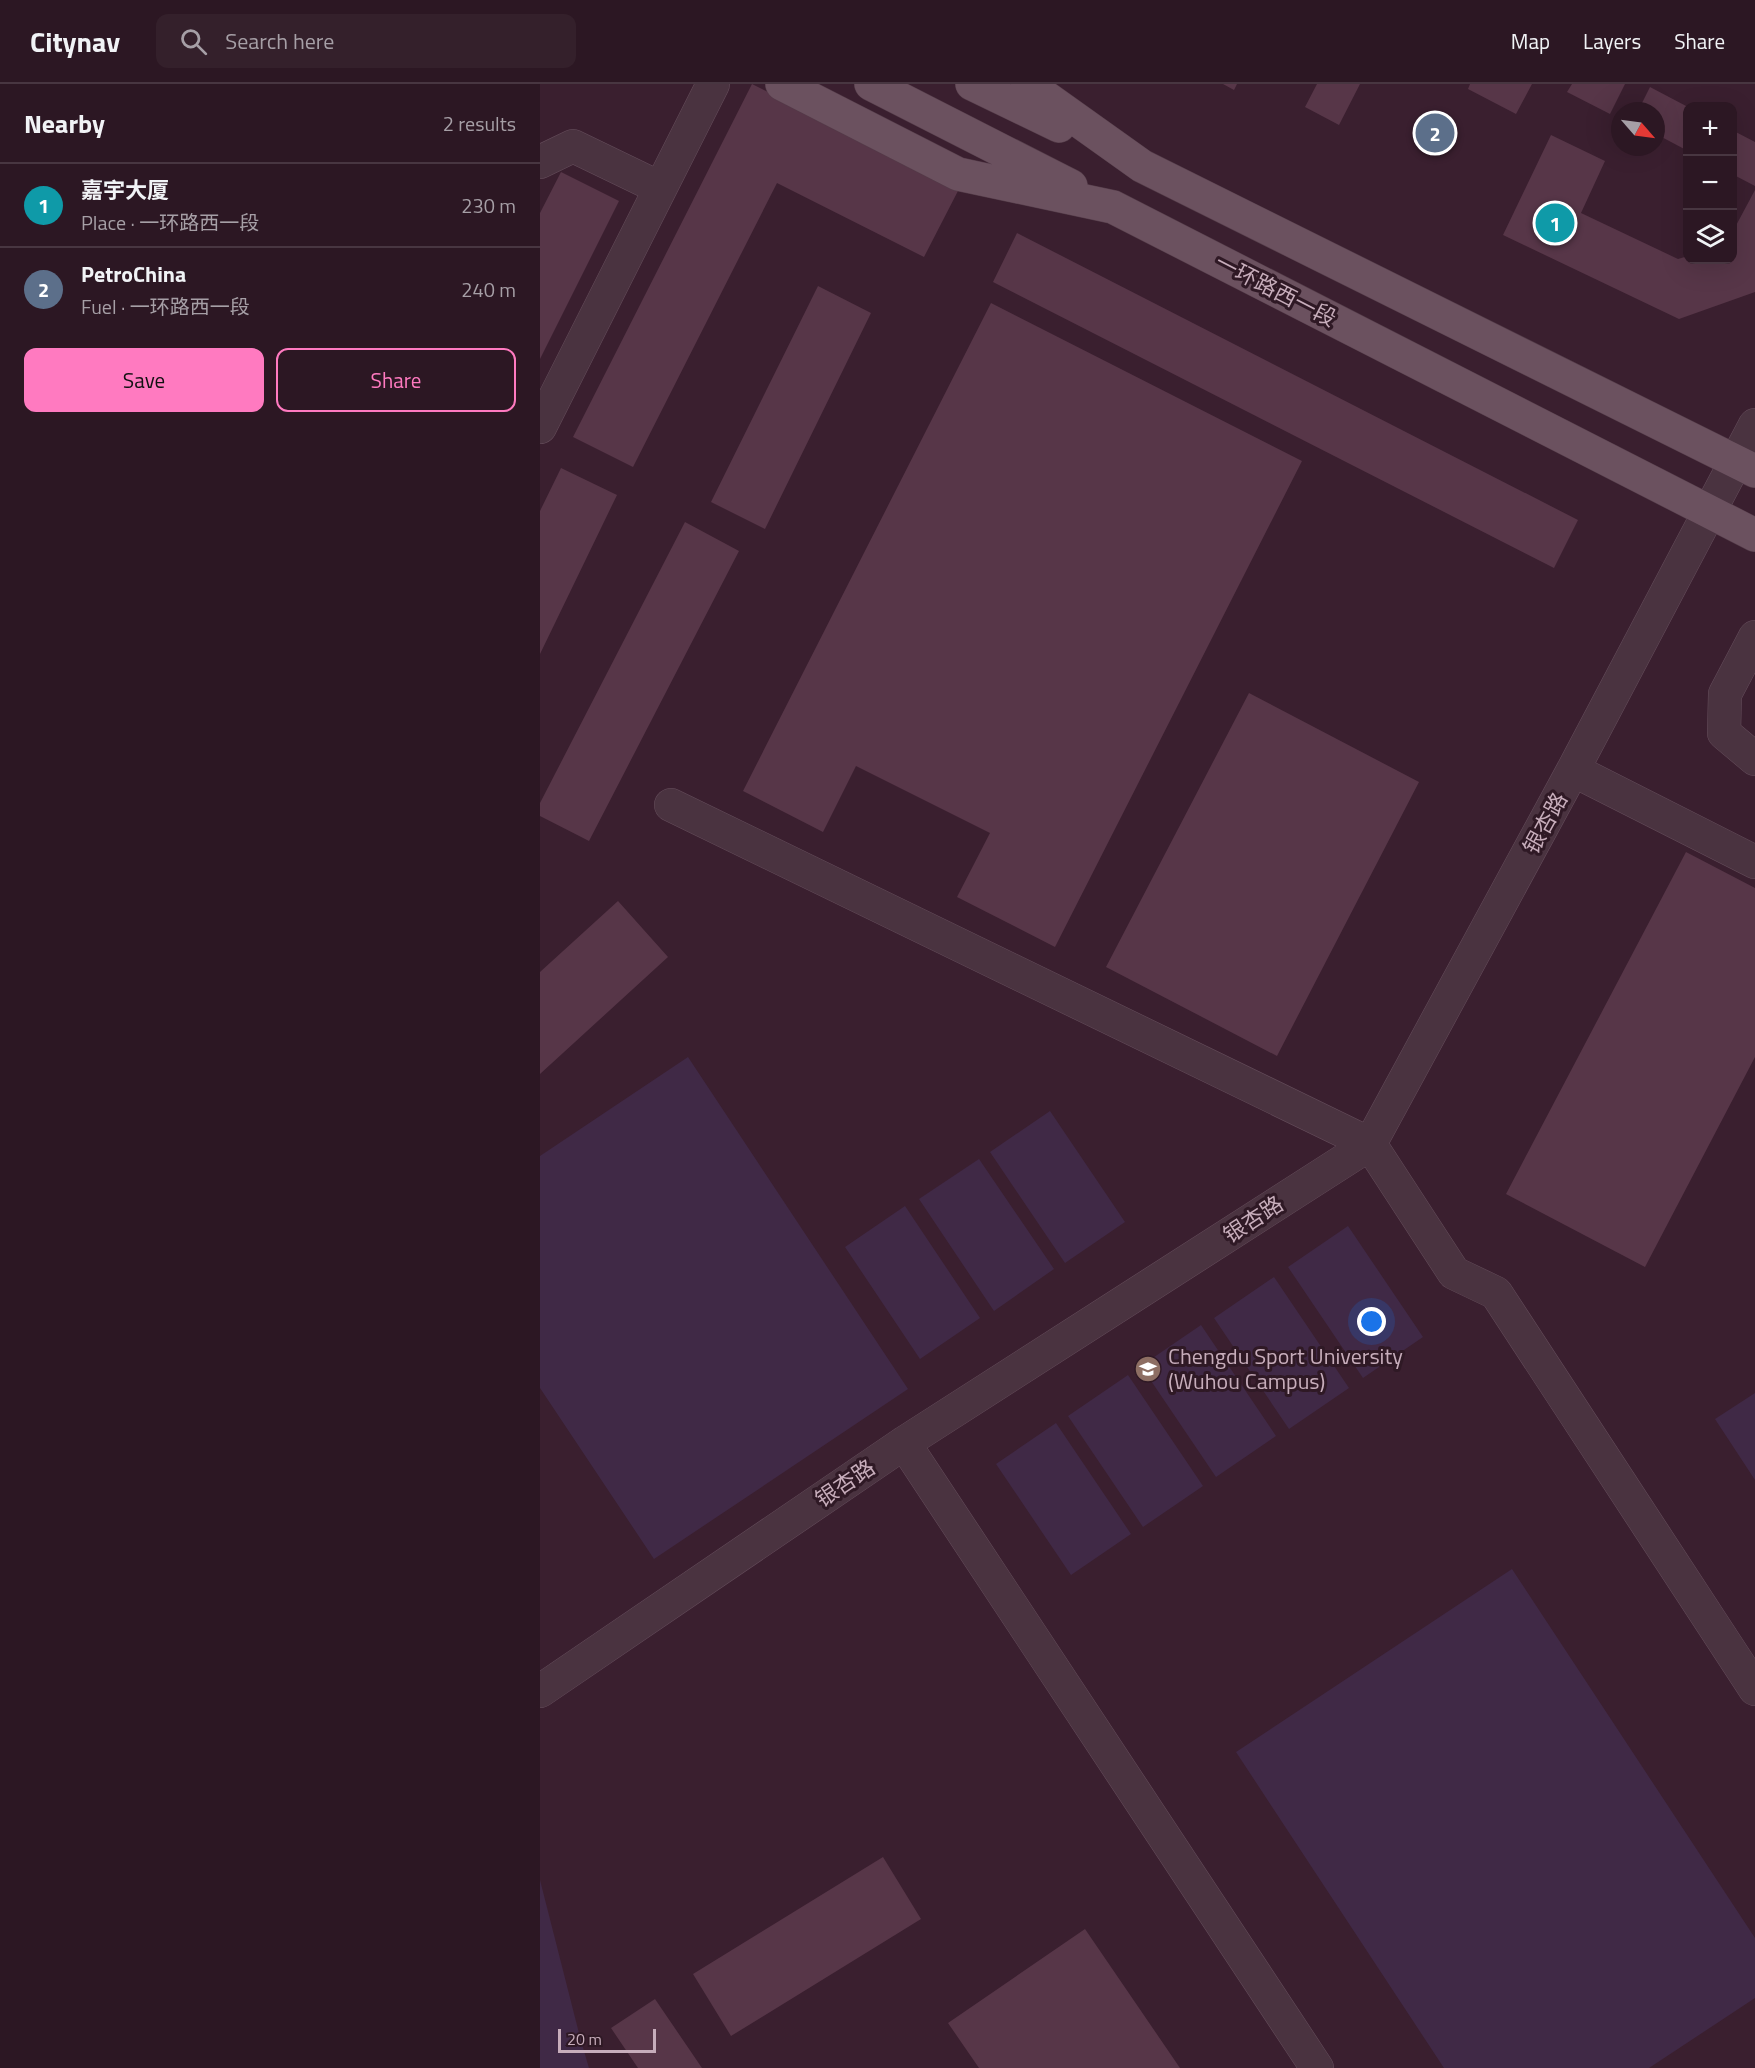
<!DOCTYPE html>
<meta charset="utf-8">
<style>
:root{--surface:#2c1723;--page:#34202b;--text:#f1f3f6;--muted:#a69fa6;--line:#483641;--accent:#ff7ac0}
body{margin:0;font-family:"Titillium Web","Noto Sans SC",sans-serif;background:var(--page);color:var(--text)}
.controls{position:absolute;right:18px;top:18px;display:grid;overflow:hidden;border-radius:12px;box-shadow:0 6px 24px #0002}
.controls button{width:54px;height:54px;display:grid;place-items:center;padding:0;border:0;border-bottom:2px solid var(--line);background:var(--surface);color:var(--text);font:30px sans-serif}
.compass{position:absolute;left:1071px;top:18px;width:54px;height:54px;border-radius:50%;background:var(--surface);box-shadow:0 6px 24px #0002;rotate:118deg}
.scale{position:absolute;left:18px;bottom:15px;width:98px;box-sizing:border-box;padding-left:6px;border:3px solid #c7adbb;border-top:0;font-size:16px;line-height:21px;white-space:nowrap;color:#c7adbb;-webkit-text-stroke:4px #2f1925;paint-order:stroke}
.you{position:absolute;left:832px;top:1238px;width:21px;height:21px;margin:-15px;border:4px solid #fff;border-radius:50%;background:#1a73e8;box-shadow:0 0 0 9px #1a73e833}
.badge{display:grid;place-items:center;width:39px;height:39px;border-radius:50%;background:var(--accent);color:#fff;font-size:20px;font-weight:700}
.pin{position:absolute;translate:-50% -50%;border:3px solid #fff;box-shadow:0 2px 6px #0006}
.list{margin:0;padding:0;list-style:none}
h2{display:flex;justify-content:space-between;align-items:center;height:78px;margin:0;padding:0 24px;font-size:26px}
h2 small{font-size:20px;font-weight:400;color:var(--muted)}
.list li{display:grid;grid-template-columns:39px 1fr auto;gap:18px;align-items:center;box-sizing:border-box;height:84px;padding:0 24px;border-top:2px solid var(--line)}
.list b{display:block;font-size:22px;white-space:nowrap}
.list p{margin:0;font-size:20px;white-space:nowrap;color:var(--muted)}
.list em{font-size:20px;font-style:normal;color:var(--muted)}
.actions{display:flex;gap:12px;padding:18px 24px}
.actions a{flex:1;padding:14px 0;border:2px solid var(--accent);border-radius:12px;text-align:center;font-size:21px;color:var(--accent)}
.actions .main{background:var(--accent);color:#111}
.icon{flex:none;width:33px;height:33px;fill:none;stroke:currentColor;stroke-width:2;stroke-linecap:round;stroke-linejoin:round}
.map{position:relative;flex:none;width:1215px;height:1984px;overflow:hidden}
header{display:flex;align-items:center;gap:36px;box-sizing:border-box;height:84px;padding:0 30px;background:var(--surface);border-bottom:2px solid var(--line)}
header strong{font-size:28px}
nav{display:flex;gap:33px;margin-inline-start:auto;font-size:21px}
.search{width:420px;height:54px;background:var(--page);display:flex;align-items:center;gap:15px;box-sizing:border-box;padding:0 21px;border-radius:12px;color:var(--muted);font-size:22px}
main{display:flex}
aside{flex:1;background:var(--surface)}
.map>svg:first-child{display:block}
</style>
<header>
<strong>Citynav</strong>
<div class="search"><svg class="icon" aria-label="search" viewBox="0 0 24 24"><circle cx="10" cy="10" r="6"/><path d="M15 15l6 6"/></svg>Search here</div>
<nav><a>Map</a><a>Layers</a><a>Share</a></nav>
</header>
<main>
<aside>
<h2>Nearby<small>2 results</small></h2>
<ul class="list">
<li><span class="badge" style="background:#0f9aa8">1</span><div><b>嘉宇大厦</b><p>Place · 一环路西一段</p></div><em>230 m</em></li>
<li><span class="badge" style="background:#5c6f8a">2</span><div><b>PetroChina</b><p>Fuel · 一环路西一段</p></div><em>240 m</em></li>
</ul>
<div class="actions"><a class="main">Save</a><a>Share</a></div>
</aside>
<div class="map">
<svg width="1215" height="1984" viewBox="0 0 1215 1984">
<rect width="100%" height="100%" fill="#3a1f2f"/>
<!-- green -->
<path fill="#402946" d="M148 973 368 1305 114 1475 0 1304V1072Z
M510 1027 585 1138 525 1179 450 1068Z
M439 1075 514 1185 454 1227 379 1115Z
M365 1122 440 1234 380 1275 305 1163Z
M808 1142 883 1253 823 1294 748 1183Z
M734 1193 809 1304 749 1345 674 1234Z
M661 1241 736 1352 676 1393 601 1282Z
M588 1291 663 1402 603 1443 528 1332Z
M1215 1309V1396L1175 1335Z
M516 1339 591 1450 531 1491 456 1380Z
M972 1485 1215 1854V1914L1109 1984H904L696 1668Z
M0 1796 41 1957 49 1984H0Z"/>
<!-- building -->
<path fill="#573648" d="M212 0 419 105 384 173 237 99 93 383 33 353Z
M683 0H697L694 6Z
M777 0H820L799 41 765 23Z
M930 0H992L976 30 928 5Z
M1032 0H1085L1070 30 1027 8Z
M1110 3 1148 23V67L1116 50V27H1098Z
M1192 46 1215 58V102L1192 90Z
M1011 51 1065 77 1041 129 1138 175 1148 172V176H1192V149L1215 106V208L1139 235 963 151Z
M21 88 79 117 0 275V129Z
M477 149 1038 436 1014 484 453 198Z
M278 202 331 229 225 445 171 418Z
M451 219 762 377 515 863 417 813 450 749 316 682 283 748 203 707Z
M21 384 77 411 0 570V427Z
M145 438 199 467 49 757 0 732V719Z
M709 609 879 698 737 972 566 883Z
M1146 768 1215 804V973L1105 1183 966 1110Z
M78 817 128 873 0 990V888Z
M343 1773 381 1835 191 1952 153 1890Z
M545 1845 640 1984H439L408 1939Z
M115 1915 162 1984H98L71 1944Z"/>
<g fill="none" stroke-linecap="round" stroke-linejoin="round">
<defs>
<path id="minor" d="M0 78 33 62 120 104
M0 343 173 0
M1215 553 1185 610 1184 649 1215 675
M1033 686 1215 778
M131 721 830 1060 914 1189 956 1209 1215 1605
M364 1359 777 1984
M0 1607 364 1359 830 1060 1033 686 1215 341"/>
<path id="major" d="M242 0 418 90 573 123 1215 451
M331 0 531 102
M432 0 519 42
M487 0 602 82 1215 387"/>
</defs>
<!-- minor casing -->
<use href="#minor" stroke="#654d5b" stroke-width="34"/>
<!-- major casing -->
<use href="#major" stroke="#543c49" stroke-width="34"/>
<!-- minor -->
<use href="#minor" stroke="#4a3340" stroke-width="33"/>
<!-- major -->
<use href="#major" stroke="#6b515f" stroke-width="33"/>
</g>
<!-- icons -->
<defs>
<symbol id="university-disc" viewBox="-11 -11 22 22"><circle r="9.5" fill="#8d6e63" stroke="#2f1925"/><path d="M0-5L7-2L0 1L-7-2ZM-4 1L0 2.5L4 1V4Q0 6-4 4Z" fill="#fff"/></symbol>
</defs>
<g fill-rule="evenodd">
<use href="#university-disc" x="593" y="1270" width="30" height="30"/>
</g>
<g text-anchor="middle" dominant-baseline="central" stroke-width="6" stroke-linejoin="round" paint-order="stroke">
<!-- street labels -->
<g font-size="22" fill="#c7adbb" stroke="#2f1925">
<text transform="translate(736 206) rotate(27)">一环路西一段</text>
<text transform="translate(1005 739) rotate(-61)">银杏路</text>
<text transform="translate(713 1135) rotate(-33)">银杏路</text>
<text transform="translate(305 1399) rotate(-34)">银杏路</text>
</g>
<!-- poi labels -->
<g font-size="22" fill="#c7adbb" stroke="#2f1925" text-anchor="start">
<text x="628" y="1272">Chengdu Sport University<tspan x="628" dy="25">(Wuhou Campus)</tspan></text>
</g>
</g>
</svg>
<div class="controls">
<button>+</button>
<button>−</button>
<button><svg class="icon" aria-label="layers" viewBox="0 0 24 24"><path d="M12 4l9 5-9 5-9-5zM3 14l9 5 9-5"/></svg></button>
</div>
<svg class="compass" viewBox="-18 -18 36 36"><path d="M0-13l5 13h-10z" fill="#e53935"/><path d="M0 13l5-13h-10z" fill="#a69fa6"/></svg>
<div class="scale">20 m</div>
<div class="you"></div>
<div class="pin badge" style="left:1015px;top:139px;background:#0f9aa8">1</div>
<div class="pin badge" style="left:895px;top:49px;background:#5c6f8a">2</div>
</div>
</main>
